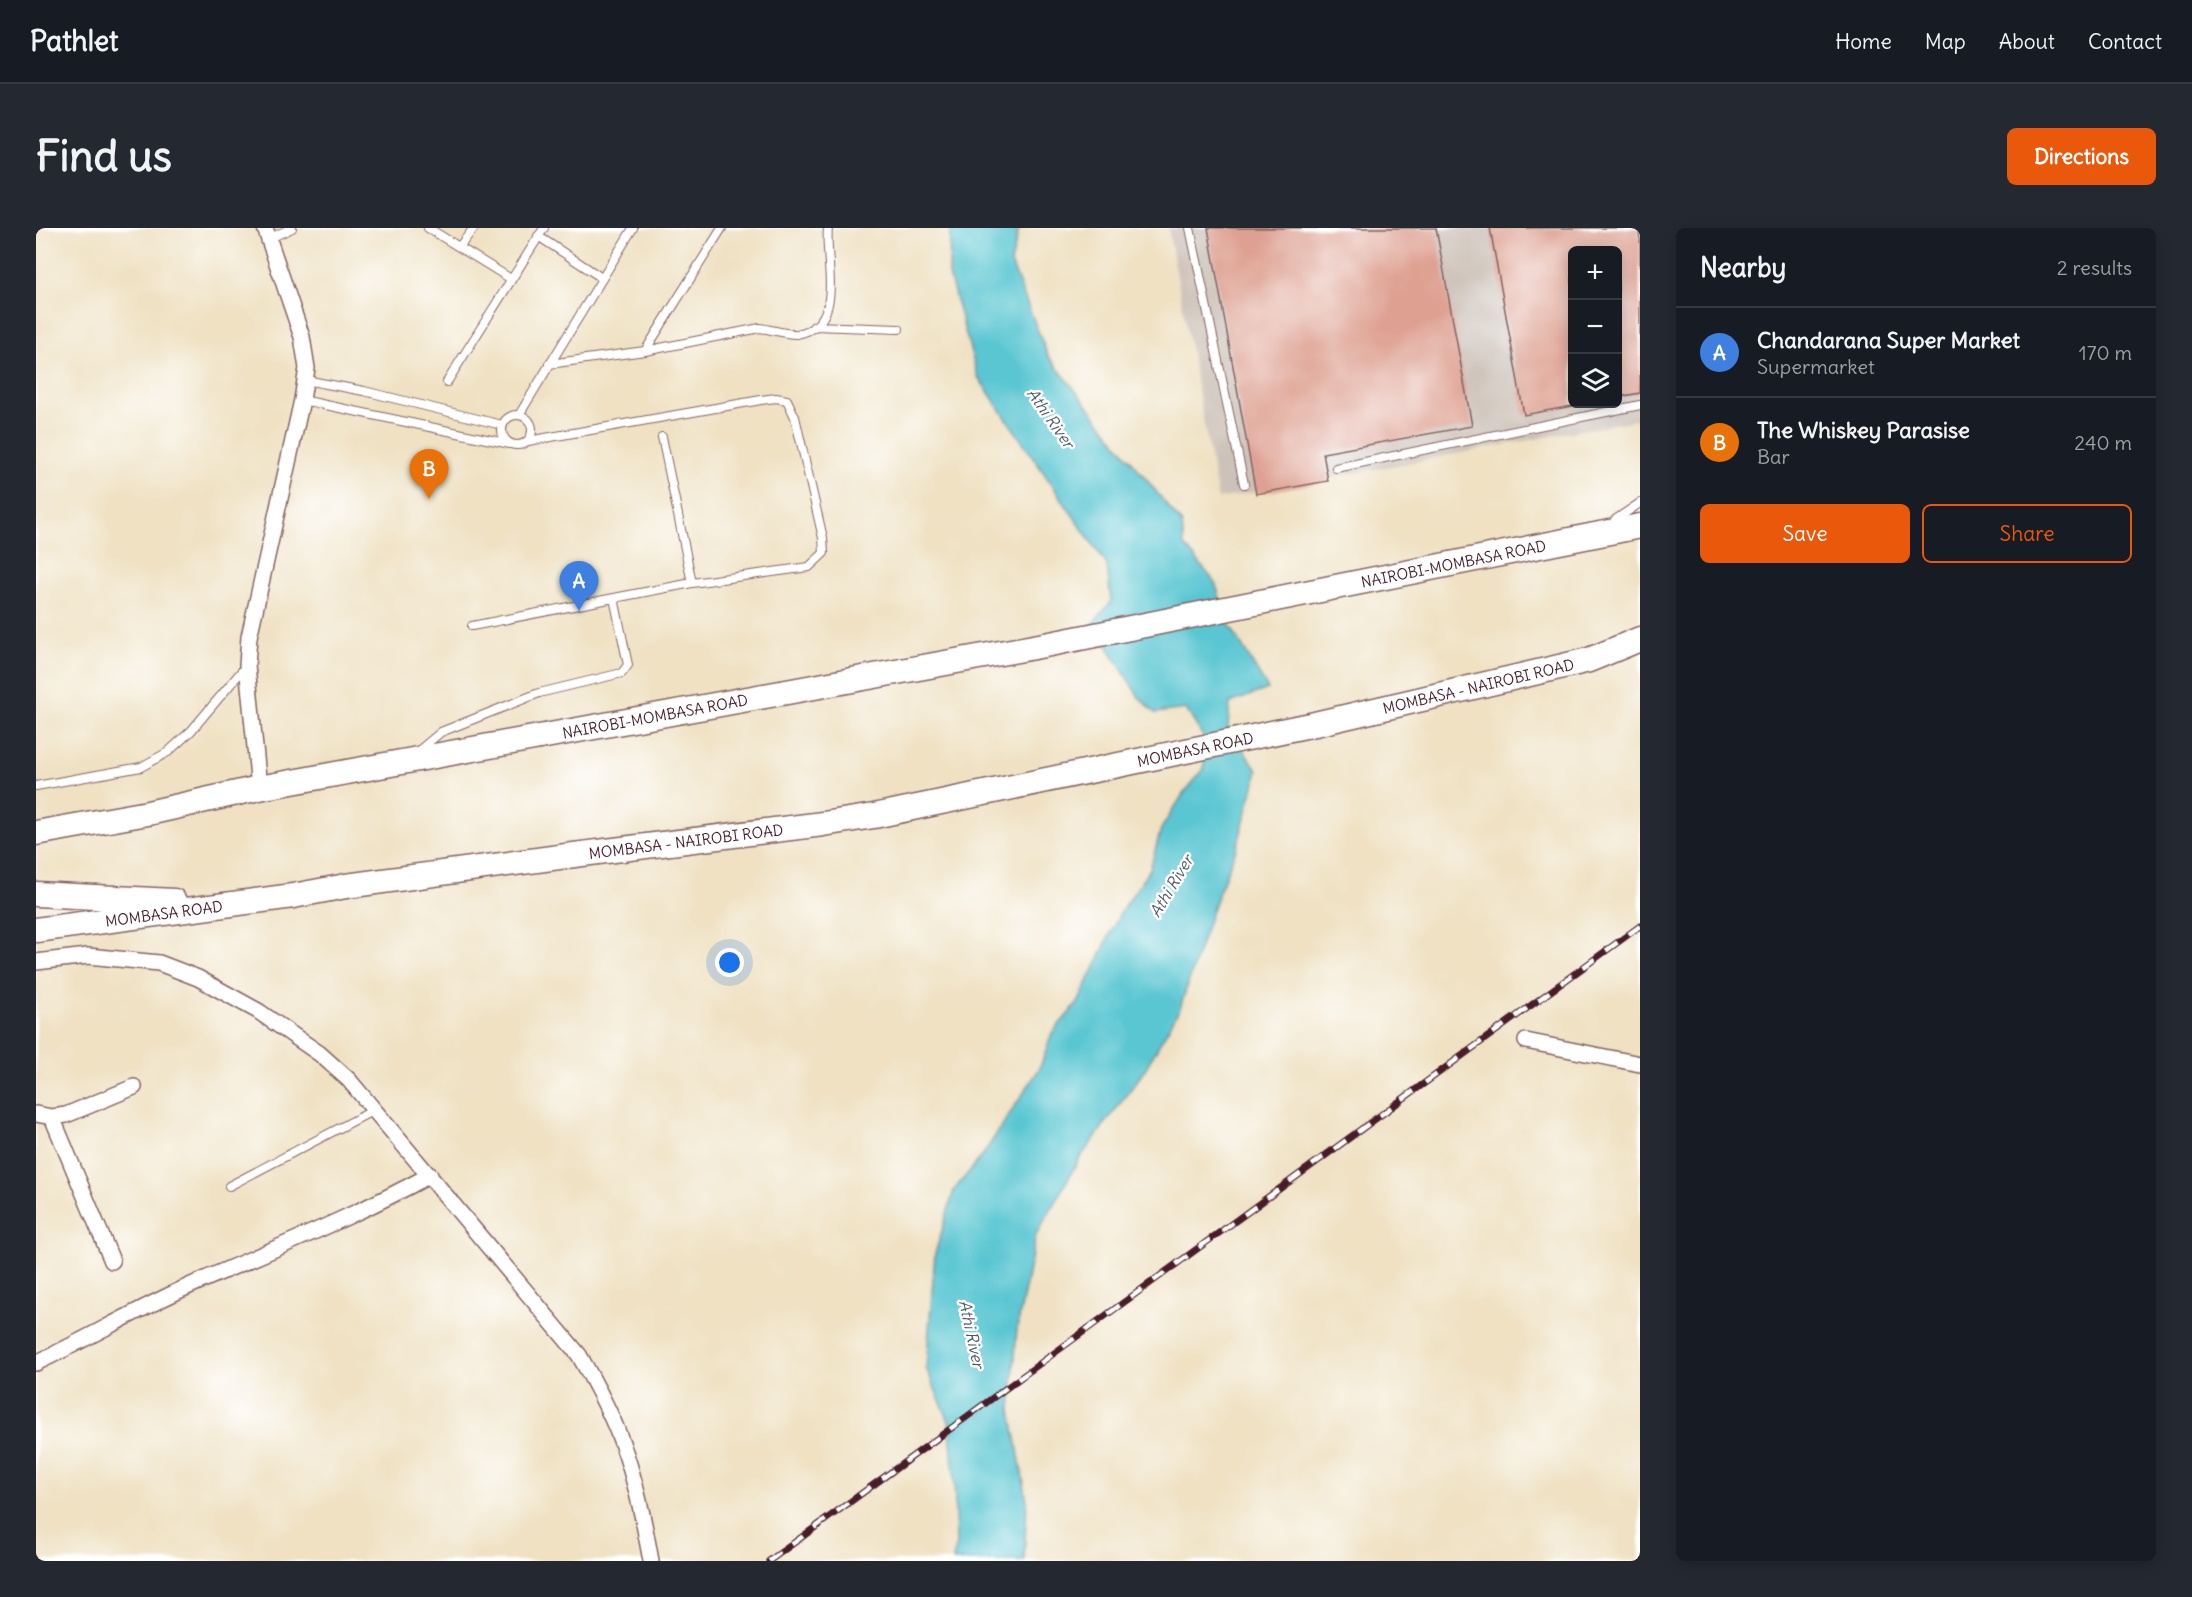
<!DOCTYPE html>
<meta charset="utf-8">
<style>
:root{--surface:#171b24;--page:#242831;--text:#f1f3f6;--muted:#9ea1a6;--line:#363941;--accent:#ea580c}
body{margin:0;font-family:Delius,sans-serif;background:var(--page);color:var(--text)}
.controls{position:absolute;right:18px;top:18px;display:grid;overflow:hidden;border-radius:9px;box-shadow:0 3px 15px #0003}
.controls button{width:54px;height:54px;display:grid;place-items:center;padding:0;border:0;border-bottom:2px solid var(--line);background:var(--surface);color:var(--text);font:30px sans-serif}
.you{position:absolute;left:694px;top:735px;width:21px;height:21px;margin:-15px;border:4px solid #fff;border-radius:50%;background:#1a73e8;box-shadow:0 0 0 9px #1a73e833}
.badge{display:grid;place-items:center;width:39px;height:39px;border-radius:50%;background:var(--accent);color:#fff;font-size:20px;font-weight:700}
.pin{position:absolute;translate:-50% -50px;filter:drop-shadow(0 2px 3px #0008)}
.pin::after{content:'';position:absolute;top:32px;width:21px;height:18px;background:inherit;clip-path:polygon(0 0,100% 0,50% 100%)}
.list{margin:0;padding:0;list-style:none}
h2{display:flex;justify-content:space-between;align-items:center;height:78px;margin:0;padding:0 24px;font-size:26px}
h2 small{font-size:20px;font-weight:400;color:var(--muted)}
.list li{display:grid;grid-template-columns:39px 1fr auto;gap:18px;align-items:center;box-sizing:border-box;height:90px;padding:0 24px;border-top:2px solid var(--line)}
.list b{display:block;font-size:22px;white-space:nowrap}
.list p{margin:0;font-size:20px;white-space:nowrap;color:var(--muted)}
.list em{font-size:20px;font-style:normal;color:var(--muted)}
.actions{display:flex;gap:12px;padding:18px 24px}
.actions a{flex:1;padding:14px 0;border:2px solid var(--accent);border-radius:9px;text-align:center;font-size:21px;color:var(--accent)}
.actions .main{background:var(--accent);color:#fff}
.icon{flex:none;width:33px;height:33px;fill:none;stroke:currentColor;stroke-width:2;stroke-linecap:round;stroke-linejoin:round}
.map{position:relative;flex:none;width:1604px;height:1333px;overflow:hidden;border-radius:9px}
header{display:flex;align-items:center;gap:36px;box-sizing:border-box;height:84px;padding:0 30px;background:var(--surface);border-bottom:2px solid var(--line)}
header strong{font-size:28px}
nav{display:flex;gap:33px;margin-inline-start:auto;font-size:21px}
.intro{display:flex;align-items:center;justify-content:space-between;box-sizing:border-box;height:144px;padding:0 36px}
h1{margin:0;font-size:42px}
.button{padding:15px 27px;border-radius:9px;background:var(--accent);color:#fff;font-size:21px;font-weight:700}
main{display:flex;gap:36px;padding:0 36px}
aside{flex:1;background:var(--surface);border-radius:9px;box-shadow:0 3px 15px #0003}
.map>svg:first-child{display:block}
</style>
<header>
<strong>Pathlet</strong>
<nav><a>Home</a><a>Map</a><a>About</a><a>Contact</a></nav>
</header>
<div class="intro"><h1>Find us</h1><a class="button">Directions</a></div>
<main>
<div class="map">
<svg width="1604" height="1333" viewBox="0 0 1604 1333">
<rect width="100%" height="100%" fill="#fff"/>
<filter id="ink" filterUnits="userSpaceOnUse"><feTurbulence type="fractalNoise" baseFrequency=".0167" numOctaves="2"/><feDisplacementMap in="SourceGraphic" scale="12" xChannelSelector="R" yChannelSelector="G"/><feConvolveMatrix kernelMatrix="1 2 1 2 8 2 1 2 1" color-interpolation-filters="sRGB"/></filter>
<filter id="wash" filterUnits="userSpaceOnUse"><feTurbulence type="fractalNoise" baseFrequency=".008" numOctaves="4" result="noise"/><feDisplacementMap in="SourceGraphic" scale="24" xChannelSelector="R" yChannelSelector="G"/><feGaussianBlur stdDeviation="1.35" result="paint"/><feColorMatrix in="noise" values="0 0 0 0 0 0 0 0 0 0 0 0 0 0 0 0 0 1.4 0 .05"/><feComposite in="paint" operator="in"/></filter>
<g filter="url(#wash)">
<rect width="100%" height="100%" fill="#efe1c2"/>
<!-- industrial -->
<path fill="#cdc2b9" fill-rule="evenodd" d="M1132 0H1604V191L1182 271ZM1536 22H1582V176H1536Z"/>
<!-- water -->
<path fill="#5ac6d2" stroke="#52727e" stroke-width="1.5" d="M914 0H983L975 35 1012 128 1146 296 1148 317 1179 354 1191 393 1232 461 1194 475 1192 499 1222 543 1201 619 1178 676 1144 780 1108 843 1044 930 1000 1007 981 1100 975 1182 991 1273 988 1333H917L920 1315 918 1246 913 1193 890 1140 899 1026 918 962 946 928 1004 840 1016 805 1042 775 1084 685 1114 641 1125 601 1148 565 1168 541V510L1150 481 1119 485 1103 469 1057 395 1075 374 1071 337 942 149 913 47Z"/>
<g id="blocks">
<!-- building -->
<path fill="#dea091" d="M1172 0H1400L1436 198 1287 225 1292 253 1220 266Z
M1454 0H1602L1604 11V165L1582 169V22H1536V176L1542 177 1488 187Z"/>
</g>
</g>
<g filter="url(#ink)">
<use href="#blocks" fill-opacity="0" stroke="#846360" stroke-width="1.5"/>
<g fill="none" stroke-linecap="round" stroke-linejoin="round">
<defs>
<path id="service" d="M392 0 475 51
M1154 0 1208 256
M502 8 566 50
M232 11 256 0
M423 19 438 0
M778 98 863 101
M609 123 686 0
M513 136 609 123 724 100C733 101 754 107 761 106 811 97 788 34 792 0
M269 152 328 163 466 197
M411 154 508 0
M266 172 474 216
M466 202a15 15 0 1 1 30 0a15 15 0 1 1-30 0Z
M483 187 597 0
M626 209 656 355
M492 213 725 172 740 170 751 172 759 189 787 310 788 325 773 339 656 355 578 370
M1300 240 1604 177
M1579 292 1604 275
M381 524 405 504 503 465 586 445 592 437 578 370 436 398
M0 558 105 539 132 524 155 503 210 438
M193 958 338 882"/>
<path id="minor" d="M223 560 211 437 213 409 266 172 271 140 266 109 229 0
M0 734 52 728 123 735 162 750 222 783 284 826 313 852 543 1127C559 1155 575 1184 586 1215 600 1253 608 1294 615 1333
M1490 813 1604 836
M0 886 16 889 30 887 98 859
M16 889 76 1033
M0 1135C51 1111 100 1082 151 1059 232 1023 316 990 394 947"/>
<g id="trunk">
<path id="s1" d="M0 605 112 585 223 560 1014 416 1604 298"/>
<path d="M0 666 138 673"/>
<path id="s2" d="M0 702 257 668 310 658 538 627 787 596 838 588 1279 496 1553 432 1604 411"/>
</g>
</defs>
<!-- service casing -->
<use href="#service" stroke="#846360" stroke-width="10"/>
<!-- minor casing -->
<use href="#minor" stroke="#846360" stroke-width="18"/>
<!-- trunk casing -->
<use href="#trunk" stroke="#846360" stroke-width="27"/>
<!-- service -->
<use href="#service" stroke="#fff" stroke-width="8"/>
<!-- minor -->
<use href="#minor" stroke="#fff" stroke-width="15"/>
<!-- trunk -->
<use href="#trunk" stroke="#fff" stroke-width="24"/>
<defs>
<path id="rail" d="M733 1333 1604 698"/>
</defs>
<!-- rail casing -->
<use href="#rail" stroke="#4a1f2b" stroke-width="7"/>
<!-- rail -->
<use href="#rail" stroke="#fff" stroke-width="4.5" stroke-dasharray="14" stroke-linecap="butt"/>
</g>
</g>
<g text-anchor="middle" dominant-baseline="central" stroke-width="5" stroke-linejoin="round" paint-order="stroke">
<!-- street labels -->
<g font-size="15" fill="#4a1f2b" stroke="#fff">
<text stroke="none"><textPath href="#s1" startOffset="1443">NAIROBI-MOMBASA ROAD</textPath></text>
<text stroke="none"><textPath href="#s2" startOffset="1464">MOMBASA - NAIROBI ROAD</textPath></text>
<text stroke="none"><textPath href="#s1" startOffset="630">NAIROBI-MOMBASA ROAD</textPath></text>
<text stroke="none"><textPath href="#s2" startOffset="1174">MOMBASA ROAD</textPath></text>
<text stroke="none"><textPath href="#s2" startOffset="656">MOMBASA - NAIROBI ROAD</textPath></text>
<text stroke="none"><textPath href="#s2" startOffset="129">MOMBASA ROAD</textPath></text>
</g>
<!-- water labels -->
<g font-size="16" font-style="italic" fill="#505965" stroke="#fff">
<text transform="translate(1015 190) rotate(55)">Athi River</text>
<text transform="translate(1135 658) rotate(-59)">Athi River</text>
<text transform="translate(936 1106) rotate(78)">Athi River</text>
</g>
</g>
</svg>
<div class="controls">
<button>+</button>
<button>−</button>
<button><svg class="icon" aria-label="layers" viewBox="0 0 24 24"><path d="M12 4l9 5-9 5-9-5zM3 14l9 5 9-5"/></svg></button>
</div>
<div class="you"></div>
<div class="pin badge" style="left:543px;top:383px;background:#3f7fe0">A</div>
<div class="pin badge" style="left:393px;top:271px;background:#e8710a">B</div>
</div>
<aside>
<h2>Nearby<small>2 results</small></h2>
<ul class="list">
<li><span class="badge" style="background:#3f7fe0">A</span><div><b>Chandarana Super Market</b><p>Supermarket</p></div><em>170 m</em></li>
<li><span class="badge" style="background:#e8710a">B</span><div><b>The Whiskey Parasise</b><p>Bar</p></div><em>240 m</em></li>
</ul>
<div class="actions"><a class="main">Save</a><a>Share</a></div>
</aside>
</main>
